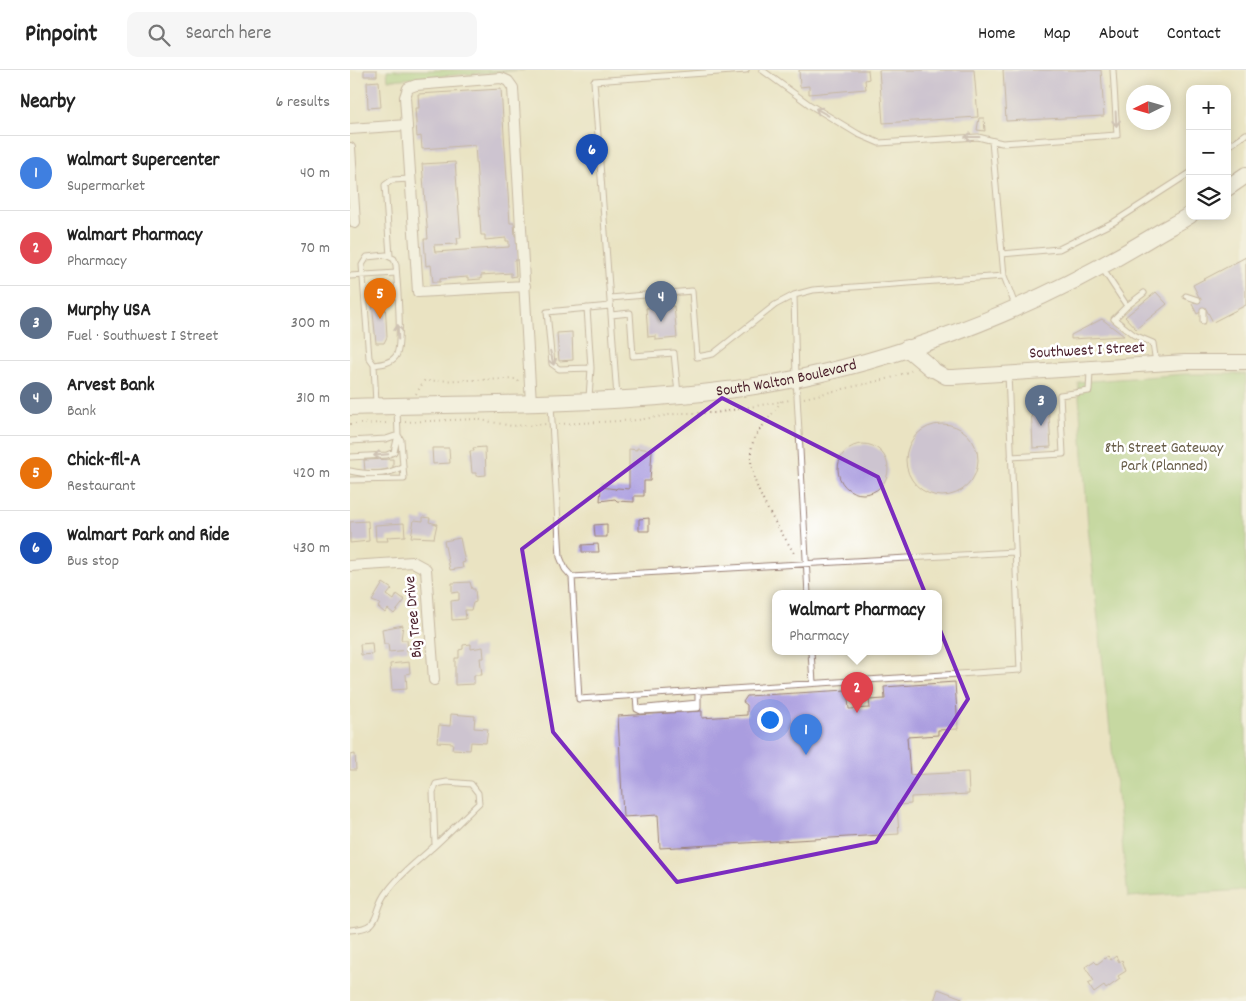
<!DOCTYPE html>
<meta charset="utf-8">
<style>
:root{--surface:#fff;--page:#f6f6f6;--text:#222;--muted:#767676;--line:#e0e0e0;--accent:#c8321e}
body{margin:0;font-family:Dekko,sans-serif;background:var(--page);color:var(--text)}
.controls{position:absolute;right:15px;top:15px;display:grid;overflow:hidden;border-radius:10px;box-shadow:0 2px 12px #0003}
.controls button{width:45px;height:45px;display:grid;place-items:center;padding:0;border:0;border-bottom:1px solid var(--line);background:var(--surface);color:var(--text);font:25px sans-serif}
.compass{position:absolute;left:776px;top:15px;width:45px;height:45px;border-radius:50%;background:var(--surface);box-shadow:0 2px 12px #0003;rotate:265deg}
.you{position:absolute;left:419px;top:649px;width:18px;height:18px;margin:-12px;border:4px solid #fff;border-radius:50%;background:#1a73e8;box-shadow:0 0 0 8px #1a73e833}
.badge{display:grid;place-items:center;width:32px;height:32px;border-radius:50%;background:var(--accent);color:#fff;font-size:16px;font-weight:700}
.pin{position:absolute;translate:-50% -41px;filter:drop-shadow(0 1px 2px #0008)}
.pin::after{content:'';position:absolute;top:26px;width:18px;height:15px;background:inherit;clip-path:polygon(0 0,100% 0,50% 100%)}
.popup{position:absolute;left:422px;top:520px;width:170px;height:65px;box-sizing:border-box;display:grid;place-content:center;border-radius:10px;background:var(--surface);filter:drop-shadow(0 1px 4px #0005);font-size:16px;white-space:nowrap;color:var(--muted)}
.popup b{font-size:19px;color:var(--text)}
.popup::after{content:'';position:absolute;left:50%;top:100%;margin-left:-10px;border:10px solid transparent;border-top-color:var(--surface)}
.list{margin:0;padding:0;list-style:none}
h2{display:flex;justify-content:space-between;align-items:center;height:65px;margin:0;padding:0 20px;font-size:21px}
h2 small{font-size:16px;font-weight:400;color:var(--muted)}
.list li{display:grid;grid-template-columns:32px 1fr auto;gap:15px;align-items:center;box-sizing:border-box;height:75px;padding:0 20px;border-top:1px solid var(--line)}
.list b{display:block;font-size:19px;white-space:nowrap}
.list p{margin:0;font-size:16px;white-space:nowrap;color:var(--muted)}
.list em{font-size:16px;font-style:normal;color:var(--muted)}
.icon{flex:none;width:28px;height:28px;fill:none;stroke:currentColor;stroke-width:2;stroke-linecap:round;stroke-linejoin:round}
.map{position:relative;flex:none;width:896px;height:931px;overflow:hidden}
header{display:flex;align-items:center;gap:30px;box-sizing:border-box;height:70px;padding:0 25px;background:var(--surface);border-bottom:1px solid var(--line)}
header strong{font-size:24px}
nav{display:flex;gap:28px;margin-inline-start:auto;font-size:18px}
.search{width:350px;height:45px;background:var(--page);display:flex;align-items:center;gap:12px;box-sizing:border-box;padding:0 18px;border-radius:10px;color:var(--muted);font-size:19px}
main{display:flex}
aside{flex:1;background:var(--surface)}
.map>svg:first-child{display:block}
</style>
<header>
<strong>Pinpoint</strong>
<div class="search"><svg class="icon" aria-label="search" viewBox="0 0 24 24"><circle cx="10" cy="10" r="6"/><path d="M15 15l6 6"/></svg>Search here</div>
<nav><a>Home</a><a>Map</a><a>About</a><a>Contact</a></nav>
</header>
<main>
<aside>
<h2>Nearby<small>6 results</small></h2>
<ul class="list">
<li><span class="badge" style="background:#3f7fe0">1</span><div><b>Walmart Supercenter</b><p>Supermarket</p></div><em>40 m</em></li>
<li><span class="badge" style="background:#e0444e">2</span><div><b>Walmart Pharmacy</b><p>Pharmacy</p></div><em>70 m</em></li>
<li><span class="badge" style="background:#5c6f8a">3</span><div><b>Murphy USA</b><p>Fuel · Southwest I Street</p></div><em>300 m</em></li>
<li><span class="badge" style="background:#5c6f8a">4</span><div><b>Arvest Bank</b><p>Bank</p></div><em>310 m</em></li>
<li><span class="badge" style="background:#e8710a">5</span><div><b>Chick-fil-A</b><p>Restaurant</p></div><em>420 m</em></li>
<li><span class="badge" style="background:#1a4fb4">6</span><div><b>Walmart Park and Ride</b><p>Bus stop</p></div><em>430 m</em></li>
</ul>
</aside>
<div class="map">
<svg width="896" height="931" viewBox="0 0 896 931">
<rect width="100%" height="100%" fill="#fff"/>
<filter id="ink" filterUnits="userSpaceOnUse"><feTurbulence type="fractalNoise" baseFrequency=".02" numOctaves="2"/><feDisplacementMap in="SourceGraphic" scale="10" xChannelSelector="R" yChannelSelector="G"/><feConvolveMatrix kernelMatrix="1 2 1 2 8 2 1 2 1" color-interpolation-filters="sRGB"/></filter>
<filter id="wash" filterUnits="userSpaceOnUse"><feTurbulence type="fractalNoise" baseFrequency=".0096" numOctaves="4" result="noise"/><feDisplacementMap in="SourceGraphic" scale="20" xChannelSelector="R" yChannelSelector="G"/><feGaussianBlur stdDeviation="1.12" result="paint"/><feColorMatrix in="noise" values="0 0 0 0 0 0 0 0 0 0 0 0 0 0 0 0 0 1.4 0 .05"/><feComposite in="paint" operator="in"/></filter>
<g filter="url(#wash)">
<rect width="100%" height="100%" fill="#eae3c2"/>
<!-- green -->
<path fill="#9bcb79" stroke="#727552" d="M37 0H174L38 10Z
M835 304H896V820L778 827 738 457 728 312Z"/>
<g id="blocks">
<!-- building -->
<path fill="#aa9ddf" d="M14 0H27V6H14Z
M449 0H518L519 9 515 10 516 19 459 24V16L450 17Z
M529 0H624L628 47 533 53Z
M653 0H751L754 46 656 51Z
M29 11 31 37 18 38 17 12Z
M151 19 160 153H164L165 166H168V190H165L166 206 161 207V203L131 205V209L118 210V207L90 209V212H83L81 195 76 196 74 169H78L72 94 105 92 111 168H107L108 174 84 175 85 182 159 177V171H156V168L135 170V165H131L125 75 72 79 71 66 67 67 65 38H69L68 24Z
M629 48H634L635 61 627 60Z
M896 187V235L863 252 856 239 847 244 842 234 850 229 843 215Z
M806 222 817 234 786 259 775 247Z
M35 231 37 267 34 273H26L22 232Z
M324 236 327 268 306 270V266L298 267 296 238Z
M752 249 774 266 721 269V265Z
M222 262 223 290 209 291 207 263Z
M698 333 701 377 683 378 681 334Z
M556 390a36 36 0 1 1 72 0a36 36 0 1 1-72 0Z
M488 399a25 25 0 1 1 50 0a25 25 0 1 1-50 0Z
M135 377 136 405 126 406V403H122L120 381H124L123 378Z
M82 378H99L100 393 83 394Z
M287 378 302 380 300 411H294V426H284V432L267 431 265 429 250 431 251 417 266 419 265 420 267 418 279 419V379L287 380Z
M43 389V400L15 401 14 390Z
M73 447 80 448 79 452 87 454 84 468 61 467 64 450 73 451Z
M299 448V461H289V449Z
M18 451 19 471 0 473V452Z
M54 453 55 466 37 467 38 471H26L25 455Z
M257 454V467H245L244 455Z
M110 468 115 492 112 493 113 498 100 500 94 471Z
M248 474 249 482H232V475Z
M120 512 122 519H125L126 532 123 533 121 540H115L116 549 102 550 101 531 109 530V522L102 523V513Z
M33 513 42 519 37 525 44 530 47 524 55 530 44 544 38 539 35 543 28 537 30 534 22 531Z
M53 555 51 570H57L58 580 39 582 38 574H34L32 559Z
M22 573 23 584 11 585 10 574Z
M121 574V579L133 577 134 588H130L132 605H124V614L105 615V588H109V580L113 579V575Z
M59 592 60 603 56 604 57 619 42 620 40 594Z
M605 612 608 659 588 660V665L557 667 560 705 618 702 619 724 561 727V734L547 735 549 764 310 778 308 745 273 747 268 646 352 641V648L397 645V635L393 632 397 626 496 620 502 625 498 629 499 639 520 638 519 630 535 629 534 617Z
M101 644 125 646 124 658 138 659 136 673 121 672 120 680 102 679 103 673 87 672 89 655 100 656Z
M5 684 6 700H0V685Z
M758 886 761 890 766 886 769 892 772 890 776 901 768 906 770 909 756 919 754 916 744 923 738 914 744 911 735 897 744 891 747 894Z
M588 919 612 928 610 931H584Z"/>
</g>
</g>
<g filter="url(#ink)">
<use href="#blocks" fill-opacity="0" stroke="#9a8176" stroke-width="1"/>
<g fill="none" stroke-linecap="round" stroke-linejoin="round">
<defs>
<path id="lane" d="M412 0 460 35 508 64 529 73 628 67 652 73 767 65 763 0
M642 71 654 206 665 235
M877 77 896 64
M652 184 709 179 764 152 840 103
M40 186 35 115 42 110 61 109
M752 198 777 236 764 249 784 265 803 273 806 293
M0 206 46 203
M444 225 446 308 458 524
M836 226 848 230
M260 228 342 221 347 287 363 284 425 235 444 225 463 220 654 206
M777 236 794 223
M237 238 241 298 239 328
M261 245 280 243 283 286 324 283 328 324
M853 251V240
M24 295C32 294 41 293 46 286 53 276 47 211 46 195L44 189 36 185 17 187 12 195 19 288 24 295 26 333
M241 298 209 299 202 294 197 242 260 236
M267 327 244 11 396 0
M201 335 210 487 215 499 222 507 229 629 670 600 658 303
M0 371 36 369 48 365
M0 387 37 385 44 382 48 365 47 339
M661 387 713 384 710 325 739 321 740 301
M0 401C18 405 38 406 53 396
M0 410 54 409 51 370 48 365
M222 507 664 482
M461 582 463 613
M286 625 287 639 291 641 348 638V621
M287 639 348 633
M0 860C35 858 21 842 38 821 50 804 67 792 82 778 98 764 113 748 129 733L128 723 121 714 97 712 86 714 83 722 85 775"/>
<path id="street" d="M0 59 57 55
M0 78 5 153
M175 216 68 222 55 27 58 18 66 15 151 8 158 11 163 18 181 333
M0 496 63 492 76 499 84 610"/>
<path id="secondary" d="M582 299 596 307H603L835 292H896"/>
<g id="primary">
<path d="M877 118 896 105"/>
<path d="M557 278 582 299"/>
<path id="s1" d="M0 337C117 334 235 335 352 323 507 308 669 248 802 167 814 159 828 153 840 145"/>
</g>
</defs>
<!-- lane casing -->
<use href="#lane" stroke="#9a8176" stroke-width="7"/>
<!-- street casing -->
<use href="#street" stroke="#9a8176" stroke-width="12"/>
<!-- secondary casing -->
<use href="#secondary" stroke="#9a8176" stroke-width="16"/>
<!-- primary casing -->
<use href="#primary" stroke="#9a8176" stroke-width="18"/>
<!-- path -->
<path stroke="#9a8176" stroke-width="2" stroke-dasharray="1 4" stroke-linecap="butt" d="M66 324 74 311 166 309 171 314
M454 328 541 308 563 300
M431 331C425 342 406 362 403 372 392 408 427 454 444 483
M55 352 126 349 162 356 197 354
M0 354 40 353
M209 354 288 350 331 343H365L440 330"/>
<!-- lane -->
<use href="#lane" stroke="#fff" stroke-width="5"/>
<!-- street -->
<use href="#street" stroke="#fff" stroke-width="10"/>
<!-- secondary -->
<use href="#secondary" stroke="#fff" stroke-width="14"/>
<!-- primary -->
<use href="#primary" stroke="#fff" stroke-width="16"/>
</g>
<!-- one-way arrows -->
<defs><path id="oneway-shaft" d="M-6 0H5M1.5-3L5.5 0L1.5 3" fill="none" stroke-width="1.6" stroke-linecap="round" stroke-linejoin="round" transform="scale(1.25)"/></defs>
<g stroke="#ae9aa0">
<use href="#oneway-shaft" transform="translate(472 42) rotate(-150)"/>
<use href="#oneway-shaft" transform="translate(766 49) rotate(87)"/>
<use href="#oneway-shaft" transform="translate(622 67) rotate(-180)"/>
<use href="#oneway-shaft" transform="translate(48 262) rotate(-92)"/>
<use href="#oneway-shaft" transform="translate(202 288) rotate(76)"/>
<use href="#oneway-shaft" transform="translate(31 385) rotate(175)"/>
</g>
</g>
<!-- marked area -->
<path d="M0 0H896V931H0ZM372 328 528 407 618 629 526 772 327 812 203 662 172 479Z" fill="#eae3c2" fill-opacity=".55" fill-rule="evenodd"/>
<path fill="none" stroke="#7b2cbf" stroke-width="4" stroke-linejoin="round" d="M372 328 528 407 618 629 526 772 327 812 203 662 172 479Z"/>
<g text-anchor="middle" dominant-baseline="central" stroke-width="5" stroke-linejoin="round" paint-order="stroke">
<!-- street labels -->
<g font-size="16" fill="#4a1f2b" stroke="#fff">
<text transform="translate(737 281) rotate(-3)">Southwest I Street</text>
<text stroke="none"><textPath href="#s1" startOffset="438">South Walton Boulevard</textPath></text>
<text transform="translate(64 547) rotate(-95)">Big Tree Drive</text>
</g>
<!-- park labels -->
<g font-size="16" fill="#665b46" stroke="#fff">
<text x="814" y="378">8th Street Gateway<tspan x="814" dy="18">Park (Planned)</tspan></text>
</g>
</g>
</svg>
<div class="controls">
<button>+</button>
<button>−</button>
<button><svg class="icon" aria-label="layers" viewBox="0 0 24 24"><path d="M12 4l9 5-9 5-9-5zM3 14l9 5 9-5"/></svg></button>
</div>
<svg class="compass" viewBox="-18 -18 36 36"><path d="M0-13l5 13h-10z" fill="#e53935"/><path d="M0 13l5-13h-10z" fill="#767676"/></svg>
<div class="you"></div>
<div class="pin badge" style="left:456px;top:685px;background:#3f7fe0">1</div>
<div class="pin badge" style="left:507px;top:643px;background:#e0444e">2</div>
<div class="popup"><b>Walmart Pharmacy</b>Pharmacy</div>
<div class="pin badge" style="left:691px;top:356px;background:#5c6f8a">3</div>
<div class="pin badge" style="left:311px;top:252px;background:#5c6f8a">4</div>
<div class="pin badge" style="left:30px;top:249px;background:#e8710a">5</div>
<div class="pin badge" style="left:242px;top:105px;background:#1a4fb4">6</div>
</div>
</main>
